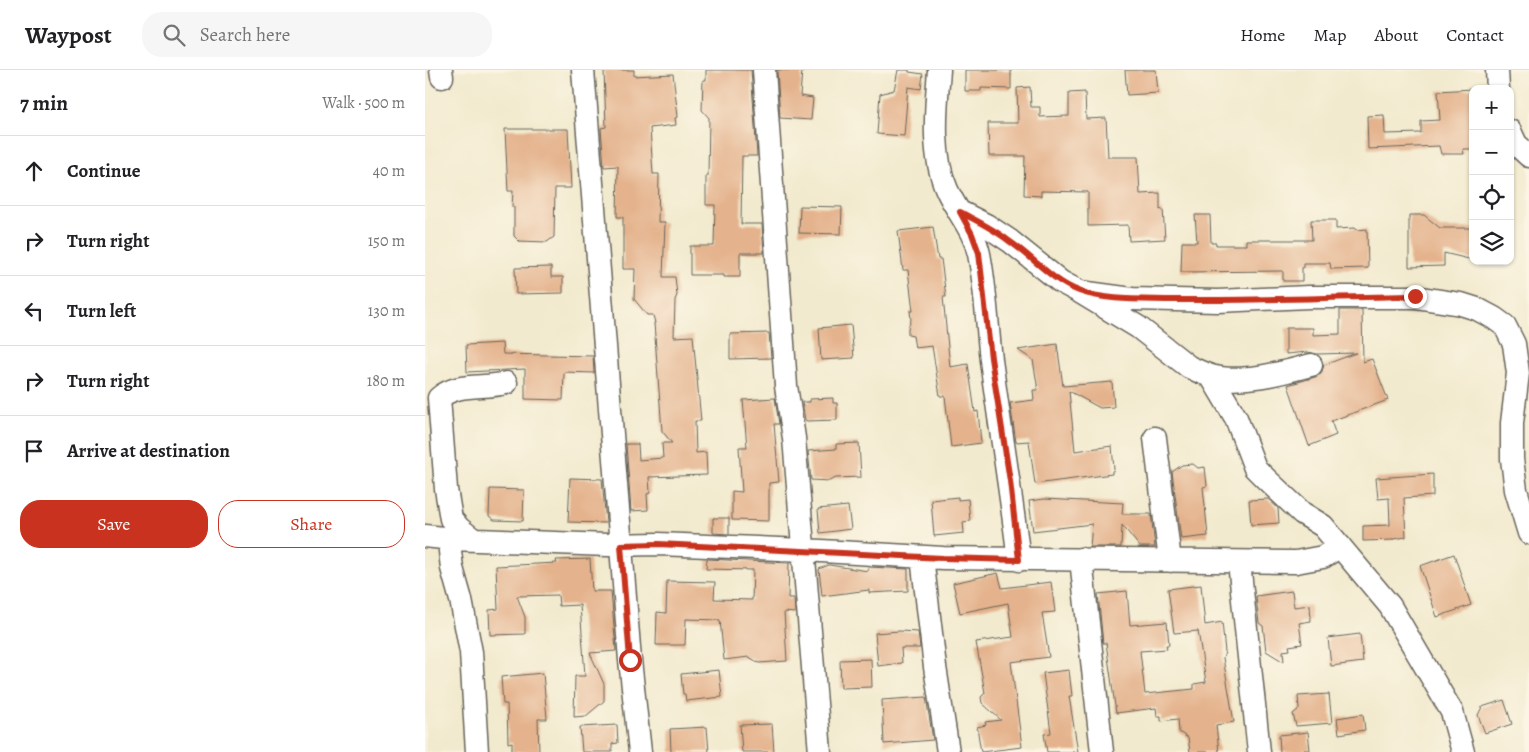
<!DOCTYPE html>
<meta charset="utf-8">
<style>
:root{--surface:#fff;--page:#f6f6f6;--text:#202124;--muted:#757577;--line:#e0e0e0;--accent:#c8321e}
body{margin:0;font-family:Alegreya,serif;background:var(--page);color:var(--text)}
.controls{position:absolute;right:15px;top:15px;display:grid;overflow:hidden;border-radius:10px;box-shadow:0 1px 4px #0004}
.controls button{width:45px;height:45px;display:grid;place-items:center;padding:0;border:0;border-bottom:1px solid var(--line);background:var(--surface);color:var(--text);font:25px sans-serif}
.stop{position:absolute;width:15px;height:15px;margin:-11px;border:4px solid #c8321e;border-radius:50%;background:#fff}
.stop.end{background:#c8321e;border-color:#fff;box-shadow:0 1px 5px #0008}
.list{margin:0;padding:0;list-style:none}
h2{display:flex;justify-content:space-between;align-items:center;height:65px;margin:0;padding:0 20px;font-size:21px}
h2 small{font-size:16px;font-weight:400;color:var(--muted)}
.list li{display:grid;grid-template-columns:32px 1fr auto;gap:15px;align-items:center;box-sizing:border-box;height:70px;padding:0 20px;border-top:1px solid var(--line)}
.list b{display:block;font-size:19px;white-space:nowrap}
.list em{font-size:16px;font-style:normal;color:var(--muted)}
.actions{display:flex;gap:10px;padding:15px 20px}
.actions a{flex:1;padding:11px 0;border:1px solid var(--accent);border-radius:20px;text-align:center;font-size:18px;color:var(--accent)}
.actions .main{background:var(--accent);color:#fff}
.icon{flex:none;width:28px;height:28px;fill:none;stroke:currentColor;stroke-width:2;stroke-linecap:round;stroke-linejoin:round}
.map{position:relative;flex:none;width:1104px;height:682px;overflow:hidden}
header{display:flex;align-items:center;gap:30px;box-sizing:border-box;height:70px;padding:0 25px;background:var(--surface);border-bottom:1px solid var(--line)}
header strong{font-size:24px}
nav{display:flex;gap:28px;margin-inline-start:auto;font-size:18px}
.search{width:350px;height:45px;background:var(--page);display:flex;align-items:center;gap:12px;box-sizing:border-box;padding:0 18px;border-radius:20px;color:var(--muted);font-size:19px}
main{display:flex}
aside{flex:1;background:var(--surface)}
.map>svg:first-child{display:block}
</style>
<header>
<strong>Waypost</strong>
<div class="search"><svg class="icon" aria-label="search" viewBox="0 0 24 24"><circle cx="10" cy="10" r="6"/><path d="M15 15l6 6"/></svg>Search here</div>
<nav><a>Home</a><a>Map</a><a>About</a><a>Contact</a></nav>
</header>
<main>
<aside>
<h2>7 min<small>Walk · 500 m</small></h2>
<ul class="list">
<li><svg class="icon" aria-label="ahead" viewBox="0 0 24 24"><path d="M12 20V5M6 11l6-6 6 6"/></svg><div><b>Continue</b></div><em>40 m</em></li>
<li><svg class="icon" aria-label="right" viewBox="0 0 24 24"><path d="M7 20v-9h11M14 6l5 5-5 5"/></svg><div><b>Turn right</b></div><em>150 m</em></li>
<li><svg class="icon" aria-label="left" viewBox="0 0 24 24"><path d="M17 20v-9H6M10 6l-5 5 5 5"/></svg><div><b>Turn left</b></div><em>130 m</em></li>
<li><svg class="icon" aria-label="right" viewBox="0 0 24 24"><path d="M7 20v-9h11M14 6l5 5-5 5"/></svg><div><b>Turn right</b></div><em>180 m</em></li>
<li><svg class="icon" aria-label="arrive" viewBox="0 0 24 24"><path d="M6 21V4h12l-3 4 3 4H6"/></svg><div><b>Arrive at destination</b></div></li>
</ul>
<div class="actions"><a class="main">Save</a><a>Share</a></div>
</aside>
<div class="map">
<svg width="1104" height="682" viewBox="0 0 1104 682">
<rect width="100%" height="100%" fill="#fcf5e5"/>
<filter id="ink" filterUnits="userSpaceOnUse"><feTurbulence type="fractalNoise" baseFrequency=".02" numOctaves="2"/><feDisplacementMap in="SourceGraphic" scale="10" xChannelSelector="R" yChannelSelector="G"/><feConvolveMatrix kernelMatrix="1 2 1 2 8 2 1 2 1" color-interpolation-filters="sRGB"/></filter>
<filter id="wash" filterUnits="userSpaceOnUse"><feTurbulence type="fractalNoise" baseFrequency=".0096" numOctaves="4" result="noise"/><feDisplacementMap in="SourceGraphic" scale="20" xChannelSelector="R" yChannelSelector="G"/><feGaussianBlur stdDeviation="1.12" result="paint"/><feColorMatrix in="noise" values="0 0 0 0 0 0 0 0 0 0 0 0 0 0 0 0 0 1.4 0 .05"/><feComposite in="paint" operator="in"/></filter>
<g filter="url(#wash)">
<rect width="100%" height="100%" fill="#f2eace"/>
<g id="blocks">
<!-- building -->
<path fill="#e4b28c" d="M179 0H209V6L248 4 253 47 250 48 251 55 225 58 228 104H234L233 152H240L238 207H250L252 225 250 230 249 267 268 266 276 351H270L271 383 281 382 282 405 224 407 225 423 222 424 223 440 206 441 201 374H213L214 390 238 388 237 373H247L237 361 229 253H230L228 245H222L209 229 210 199H198V147H192L193 96 179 97 176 58 181 57Z
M281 0H326L332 86H317L316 154H337L339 183H315V207H299V205H265V176H289L290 135H281V106H283L284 48 277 40 278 10H281Z
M352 0H377L375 26 388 28 386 50 355 48Z
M473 0H484V2L498 4 496 19 483 17 479 66 452 64 455 24 469 20Z
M540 0H586V19L556 18V21H540Z
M700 0H731L733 23 702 25Z
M605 17 606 37H615V47L644 46V23L660 22 661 49 681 48 683 87H713L715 124 735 123V140L738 139 740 169 704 171 703 155 663 156V122L616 121V126L599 125 600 86H564L563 53H593L592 18Z
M1048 19V79H1038L1039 84H1016L1014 76 943 79 942 46 959 45 960 64 996 63V51L1015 50 1013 21Z
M80 59H143L146 118H130L129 167 122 172 94 171 89 166V137H87L88 121H83Z
M375 136 417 137 416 164 374 163Z
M770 145H785L786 173H791V175H821V170H887L886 150H911V159L930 158 932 160 942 159 943 198 906 199 905 193H878V198H877V211H858V201L756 202 757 172H772Z
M984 145H999L1015 158H1048V190L1019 183V196L984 197Z
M508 157 513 189H516L521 227H518L525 297 543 294 550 342 553 341 556 373 526 377 520 326H515L507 276 490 278 488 266 483 265V258L486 250 485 241H488L483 200H478L473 161Z
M126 197V207H138V223L91 224 90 198Z
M915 240H937L938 292 947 289 963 330 906 351 911 365 884 376 863 315 890 307 896 304 899 295 931 283 892 284 883 282 861 284V258H888V265L915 264Z
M426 255 429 288 396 290 394 258Z
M344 263 346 288 305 289V264Z
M77 273 78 284 168 286 169 303 139 302 138 330 100 329V299L42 302 41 275Z
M632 274 638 316 687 312 689 337 675 338 644 321 650 381 687 376 689 400 687 401V404L610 414 604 371 591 372 585 333 609 330 608 320H613L608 290 593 280Z
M350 328 354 354H349L354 412 344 413V451L307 450V421L317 422 314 377H322L318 330Z
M408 328V333H412V350L382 351 380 350 377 332H385V329Z
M434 373 436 407 411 408 404 411 386 410 383 381 411 379V374Z
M768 394 773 398 780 397 782 416 778 417 783 466 756 469 747 402 757 395Z
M1008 404V426L979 428 981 467 968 469V470L938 471V456L965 455 964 428 953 429 951 408Z
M145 408 177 409 181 453 143 452Z
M65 419 99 420 98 451 69 450 64 446Z
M533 427V430L543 429 545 451 538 452 539 463 509 466 506 430Z
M619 429 698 433 697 444H726L730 477H715L697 455 696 477H665L667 454 608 461 604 431Z
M843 429 853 438 854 453 826 455 824 430Z
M423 436 426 459 395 463 393 439Z
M288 448H304V464L288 463Z
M1029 484 1046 535 1012 547 995 496Z
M165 489 167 521H186L191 581 165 583 179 614V631L161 646 149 647 150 606H160L155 535 134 536 133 525 92 526 100 547V564L65 565 64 540 73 539 71 496 132 493 131 490Z
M282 489 364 493 363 528H369L370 543 359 542 362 591 334 593 324 587 299 590 295 550 261 549 260 575H231L232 542 241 543 242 511 290 512 289 529 327 530 328 500 281 499Z
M404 495 443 501V497L483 499V521L444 523V520L397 526 394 499Z
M573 503 577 518 626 512 630 542 617 543 624 587 586 592 597 677 556 682 552 657 561 655 560 652 576 650 557 633 556 627 560 623 551 572 588 567 583 533 535 543 528 513Z
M776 515 780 555 797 552 800 582 798 588 809 652 791 655 794 682H765L763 668 754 662 753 649 736 651V646H732L731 638 691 643 681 573H678L673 524 702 521 705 555 742 552 744 575H741L742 579 715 581 720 624 769 619V614L781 612 773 561 749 563 743 519Z
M867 521 869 537 885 535 886 551 874 553 877 574 864 576 865 580 858 581 859 592 841 581 838 556 834 553 831 526Z
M474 561 493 562 495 578H476L477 593 453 596 450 563Z
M935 564 938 592 906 596 903 568Z
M446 589 447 617 416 618 415 590Z
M294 600 297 627 261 631 260 624H258L256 604Z
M644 600 647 626H644L653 682H622L619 664 626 663 618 603Z
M118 603 122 649H113L114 682H87V672L83 673 82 634H78L76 607Z
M904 624 907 653 871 656 868 644 874 639 873 626Z
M501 627 508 670 459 674 457 630Z
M1079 630 1087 654 1060 663 1053 645 1057 637Z
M938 644 940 660 914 664 912 648Z
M347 654 349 682H317L315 655Z
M192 655 193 673 187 674V682H157L155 657Z
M282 657 284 682H246L245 659Z
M883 662 885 680H879V682H855L854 665Z"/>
</g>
</g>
<g filter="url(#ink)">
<use href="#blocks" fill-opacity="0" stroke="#67645a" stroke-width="1"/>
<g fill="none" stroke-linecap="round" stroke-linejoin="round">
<defs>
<path id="minor" d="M16 0 17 7
M158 0 205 590 215 682
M339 0 361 316 369 368 395 682
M514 0C511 38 506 85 522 120 532 142 549 160 554 184 561 219 562 255 566 290 575 357 586 423 594 490
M1072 0 1073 19
M1085 61 1091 74 1104 86
M535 142 561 155 585 171 636 212 655 222 713 257 764 297C771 300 779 304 786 306 815 314 857 303 886 295
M655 222 707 229 793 231 884 227H990L1036 234 1052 239 1069 248 1080 256 1089 274 1093 303 1087 353V389L1091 420 1104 463
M786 306 811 348 830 398 839 407 877 443 898 456 965 536 1027 642 1038 682
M730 368 745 491
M0 466 27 469 183 475 233 474 379 480 518 488 871 492 898 487 915 476
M27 469 25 481 27 498 36 530 46 582 52 682
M49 470 35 459 26 449 21 419 14 328C32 312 59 319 81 313
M497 487 510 597 523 682
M656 489 677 682
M814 492 834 682"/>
</defs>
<!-- minor casing -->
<use href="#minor" stroke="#67645a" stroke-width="25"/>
<!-- minor -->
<use href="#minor" stroke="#fff" stroke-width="22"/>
</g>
</g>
<g fill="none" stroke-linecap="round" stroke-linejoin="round" filter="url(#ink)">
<!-- route -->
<path stroke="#c8321e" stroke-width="6" d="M205 590 196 475 233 474 518 488 594 490 585 411 566 288 554 183 547 164 535 142C552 151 569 159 584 171 608 187 627 211 654 221 680 231 721 229 748 230 829 231 910 227 990 226"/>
</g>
</svg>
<div class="controls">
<button>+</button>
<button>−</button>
<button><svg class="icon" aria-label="locate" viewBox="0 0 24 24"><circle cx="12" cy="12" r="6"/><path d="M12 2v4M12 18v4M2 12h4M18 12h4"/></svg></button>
<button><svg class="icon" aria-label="layers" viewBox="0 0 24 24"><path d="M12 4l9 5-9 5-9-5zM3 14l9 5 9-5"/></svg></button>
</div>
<div class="stop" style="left:205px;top:590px"></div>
<div class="stop end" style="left:990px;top:226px"></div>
</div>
</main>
